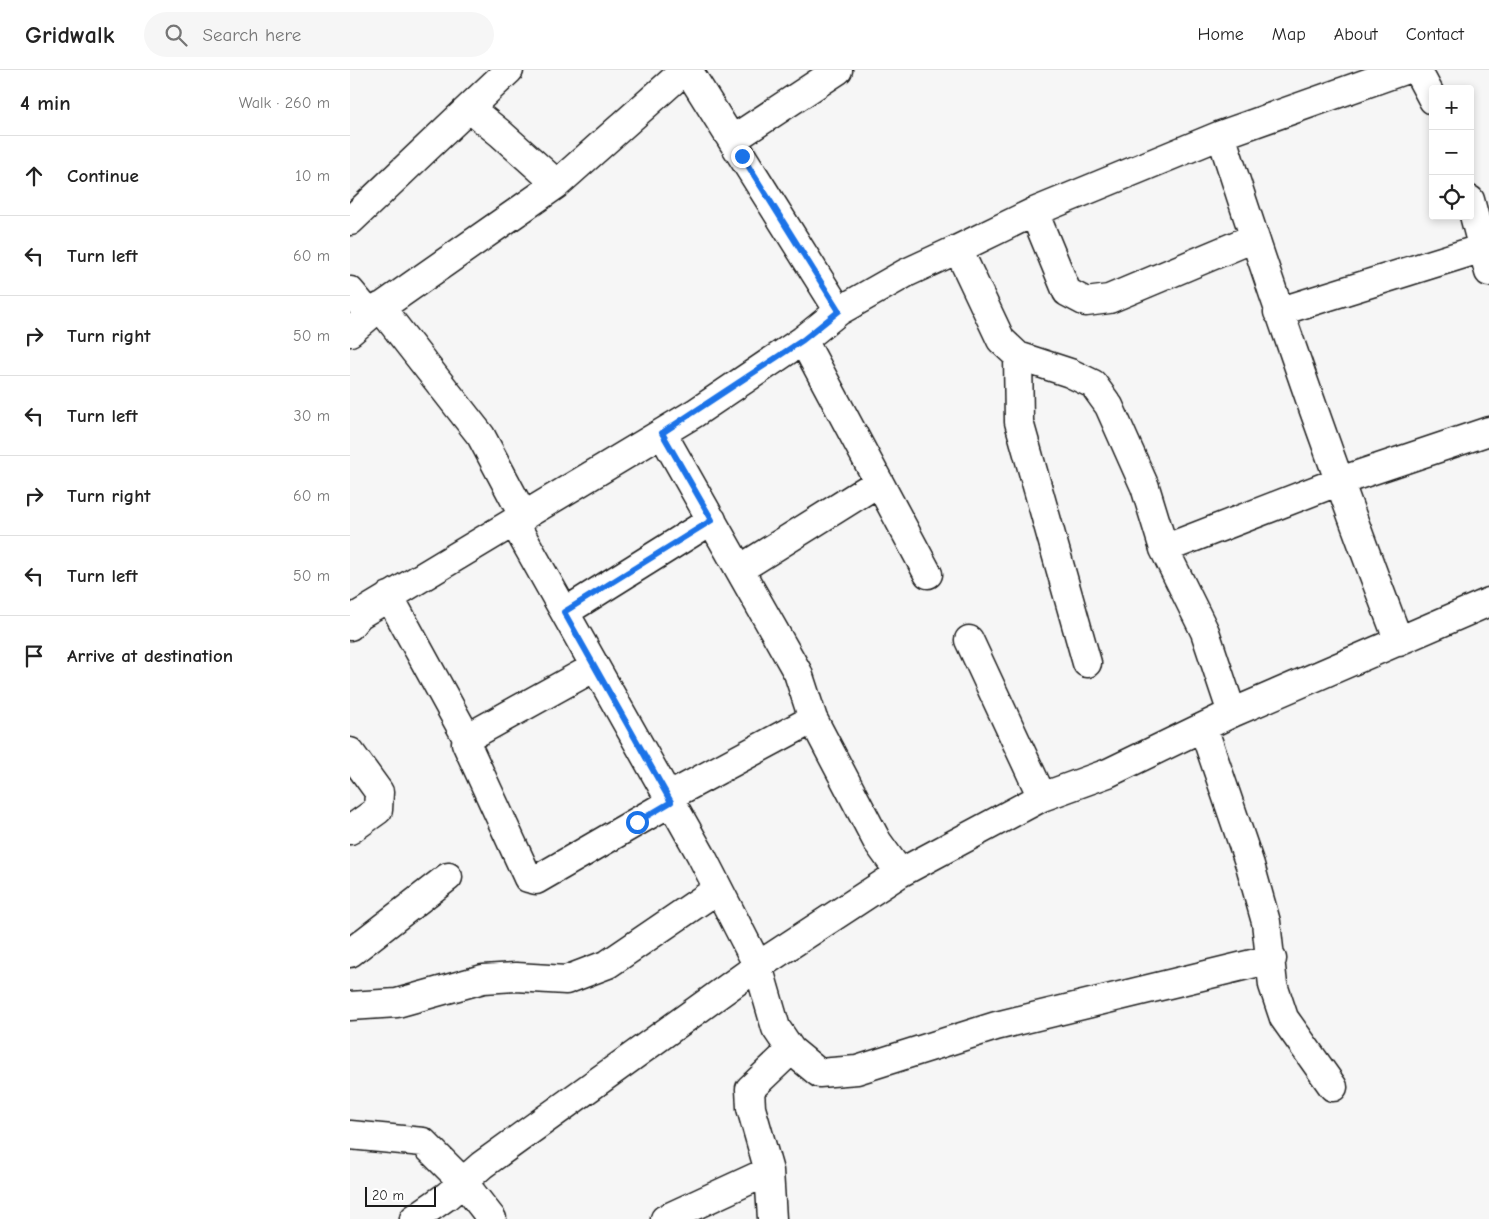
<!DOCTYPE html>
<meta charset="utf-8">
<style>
:root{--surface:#fff;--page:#f6f6f6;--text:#222;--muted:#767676;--line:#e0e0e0}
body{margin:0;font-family:"Comic Neue",sans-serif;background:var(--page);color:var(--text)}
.controls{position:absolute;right:15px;top:15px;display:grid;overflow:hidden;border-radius:5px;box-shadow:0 2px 8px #0003}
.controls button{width:45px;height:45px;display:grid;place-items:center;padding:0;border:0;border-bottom:1px solid var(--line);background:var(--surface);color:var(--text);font:25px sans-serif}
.scale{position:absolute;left:15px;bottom:12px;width:71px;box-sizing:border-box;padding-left:5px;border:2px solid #1c1c1c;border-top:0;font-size:14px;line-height:18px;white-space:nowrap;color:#1c1c1c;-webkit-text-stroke:4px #fff;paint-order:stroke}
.stop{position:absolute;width:15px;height:15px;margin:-11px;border:4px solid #1a73e8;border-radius:50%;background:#fff}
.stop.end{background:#1a73e8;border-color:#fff;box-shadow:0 1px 5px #0008}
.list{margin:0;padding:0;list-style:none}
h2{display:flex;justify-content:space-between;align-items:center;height:65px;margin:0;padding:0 20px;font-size:21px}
h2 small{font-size:16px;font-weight:400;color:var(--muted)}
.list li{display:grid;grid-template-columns:32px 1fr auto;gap:15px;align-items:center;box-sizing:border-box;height:80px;padding:0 20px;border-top:1px solid var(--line)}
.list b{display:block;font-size:19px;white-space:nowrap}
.list em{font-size:16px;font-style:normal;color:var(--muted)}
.icon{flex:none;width:28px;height:28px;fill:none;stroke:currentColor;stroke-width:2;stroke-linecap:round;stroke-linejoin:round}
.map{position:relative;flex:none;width:1139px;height:1149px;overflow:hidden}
header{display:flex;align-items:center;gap:30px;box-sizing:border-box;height:70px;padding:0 25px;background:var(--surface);border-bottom:1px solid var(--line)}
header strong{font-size:24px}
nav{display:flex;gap:28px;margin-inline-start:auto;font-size:18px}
.search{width:350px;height:45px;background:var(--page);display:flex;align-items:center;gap:12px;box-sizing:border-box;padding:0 18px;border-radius:28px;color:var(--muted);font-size:19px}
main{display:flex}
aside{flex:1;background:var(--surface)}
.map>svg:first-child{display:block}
</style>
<header>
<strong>Gridwalk</strong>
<div class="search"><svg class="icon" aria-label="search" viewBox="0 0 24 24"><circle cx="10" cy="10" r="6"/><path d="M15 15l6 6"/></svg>Search here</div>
<nav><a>Home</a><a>Map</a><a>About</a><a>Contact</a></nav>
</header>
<main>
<aside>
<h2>4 min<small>Walk · 260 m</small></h2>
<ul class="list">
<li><svg class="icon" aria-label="ahead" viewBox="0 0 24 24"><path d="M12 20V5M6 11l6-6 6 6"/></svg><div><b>Continue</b></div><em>10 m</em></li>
<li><svg class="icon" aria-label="left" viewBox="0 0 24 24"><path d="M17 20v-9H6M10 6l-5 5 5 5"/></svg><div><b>Turn left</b></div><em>60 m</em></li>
<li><svg class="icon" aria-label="right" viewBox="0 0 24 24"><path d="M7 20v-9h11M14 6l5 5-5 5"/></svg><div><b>Turn right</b></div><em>50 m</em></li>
<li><svg class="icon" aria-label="left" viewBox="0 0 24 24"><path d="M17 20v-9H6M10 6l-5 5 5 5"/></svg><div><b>Turn left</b></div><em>30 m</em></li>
<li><svg class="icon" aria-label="right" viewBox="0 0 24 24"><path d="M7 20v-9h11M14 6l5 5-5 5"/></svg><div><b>Turn right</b></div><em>60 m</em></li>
<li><svg class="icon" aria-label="left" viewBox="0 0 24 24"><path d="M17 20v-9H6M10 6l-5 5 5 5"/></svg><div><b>Turn left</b></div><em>50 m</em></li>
<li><svg class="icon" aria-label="arrive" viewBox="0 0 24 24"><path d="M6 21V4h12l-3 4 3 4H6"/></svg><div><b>Arrive at destination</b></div></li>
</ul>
</aside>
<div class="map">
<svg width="1139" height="1149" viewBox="0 0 1139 1149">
<rect width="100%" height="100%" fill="#f6f6f6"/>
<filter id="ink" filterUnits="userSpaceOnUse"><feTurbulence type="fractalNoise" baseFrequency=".02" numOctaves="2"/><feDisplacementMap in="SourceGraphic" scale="10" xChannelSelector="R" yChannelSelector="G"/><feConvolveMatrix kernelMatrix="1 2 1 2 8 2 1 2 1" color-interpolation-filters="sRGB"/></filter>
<g filter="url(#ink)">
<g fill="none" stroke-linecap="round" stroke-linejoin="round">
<defs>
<path id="minor" d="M338 0 489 241
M1067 0 1083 30
M119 38 159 0
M871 65C926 236 985 404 1049 572
M382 70 488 0
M1120 130 1139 202
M684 142 717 222 736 232 759 229 904 168
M0 151 119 38 150 63 207 114
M608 179 684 142 871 65 1054 0
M0 221 20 245 0 262
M30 237 131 366 174 447
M928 242 1133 178
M20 245 207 114 335 0
M453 270 578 504
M668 286 669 352 737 593
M312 363 448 603 463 649 527 771 550 803 692 727 619 570
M164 452 351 785 408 896 426 958 441 980 469 1003 507 1000 646 956 922 889
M814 479 987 412 1139 361
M390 499 529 412
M39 526 117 668
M215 542 362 450
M0 556 9 545 345 343 453 270 489 241 556 203 608 179 651 270 668 286 720 303 743 314 759 336 795 417 814 479 855 562 882 643
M245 597 117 668 116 673 178 808 186 810 321 732
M853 657 900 795 916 852 923 915 934 948 983 1017
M0 682 29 722 28 740 0 760
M318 727 463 649
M692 727 758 703 882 643 1139 532
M0 883 98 807
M0 936 47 933 133 909 166 907 216 910 258 894 368 819
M0 1065 73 1072 113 1112 142 1149
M64 1149 97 1126 132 1095 408 896 550 803
M315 1149 419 1101
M422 1149 419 1101 401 1038 400 1019 441 980"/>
</defs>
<!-- minor casing -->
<use href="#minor" stroke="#1c1c1c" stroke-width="31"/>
<!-- minor -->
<use href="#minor" stroke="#fff" stroke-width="28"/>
</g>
</g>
<g fill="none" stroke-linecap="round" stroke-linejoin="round" filter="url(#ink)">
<!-- route -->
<path stroke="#1a73e8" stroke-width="6" d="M287 752 321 732 214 542 362 450 312 363 453 270 489 241 392 86"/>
</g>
</svg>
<div class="controls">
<button>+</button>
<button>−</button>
<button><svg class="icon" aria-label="locate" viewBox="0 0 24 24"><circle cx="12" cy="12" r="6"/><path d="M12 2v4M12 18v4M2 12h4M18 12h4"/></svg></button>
</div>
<div class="scale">20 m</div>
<div class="stop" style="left:287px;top:752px"></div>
<div class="stop end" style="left:392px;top:86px"></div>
</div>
</main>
